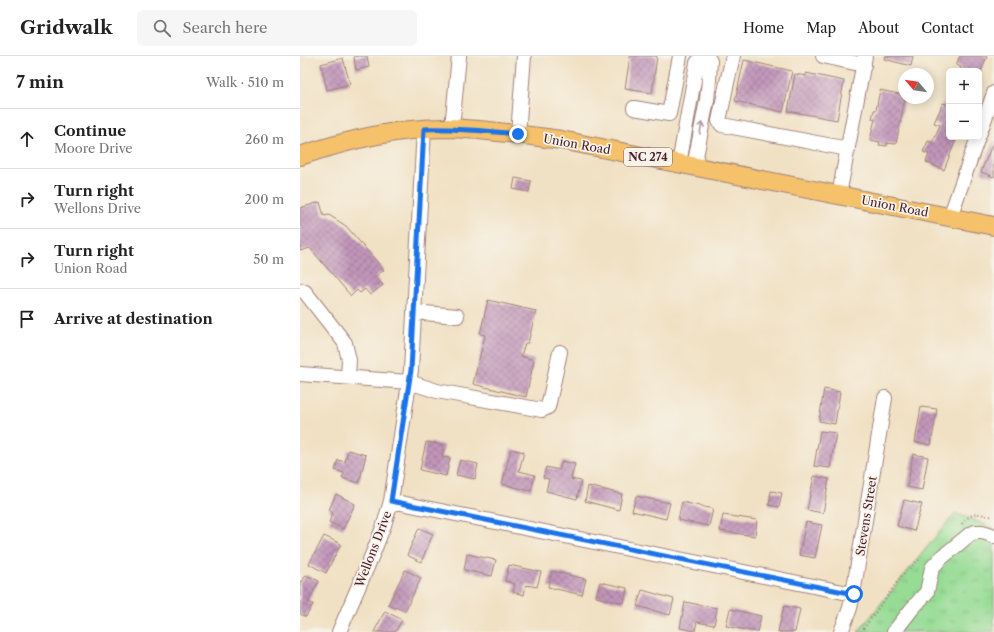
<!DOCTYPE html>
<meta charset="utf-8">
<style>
:root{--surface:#fff;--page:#f6f6f6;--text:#222;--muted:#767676;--line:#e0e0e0}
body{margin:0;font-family:"Libre Caslon Text",serif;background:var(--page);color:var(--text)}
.controls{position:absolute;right:12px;top:12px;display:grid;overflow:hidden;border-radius:6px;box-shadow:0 2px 10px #0003}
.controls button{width:36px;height:36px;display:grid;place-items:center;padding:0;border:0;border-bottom:1px solid var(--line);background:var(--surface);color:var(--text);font:20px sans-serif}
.compass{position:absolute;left:598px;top:12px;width:36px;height:36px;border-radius:50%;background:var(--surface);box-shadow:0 2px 10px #0003;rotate:299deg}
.stop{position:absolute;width:12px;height:12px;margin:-9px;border:3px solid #1a73e8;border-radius:50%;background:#fff}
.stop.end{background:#1a73e8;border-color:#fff;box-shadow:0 1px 4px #0008}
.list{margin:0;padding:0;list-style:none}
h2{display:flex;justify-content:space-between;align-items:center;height:52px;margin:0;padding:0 16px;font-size:17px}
h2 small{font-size:13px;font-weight:400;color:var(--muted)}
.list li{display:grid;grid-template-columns:26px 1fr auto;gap:12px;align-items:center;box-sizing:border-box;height:60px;padding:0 16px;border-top:1px solid var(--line)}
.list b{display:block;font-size:15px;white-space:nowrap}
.list p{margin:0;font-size:13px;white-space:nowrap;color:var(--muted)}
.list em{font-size:13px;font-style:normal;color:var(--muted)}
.icon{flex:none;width:22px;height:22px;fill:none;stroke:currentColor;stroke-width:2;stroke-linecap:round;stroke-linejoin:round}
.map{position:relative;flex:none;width:694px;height:576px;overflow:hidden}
header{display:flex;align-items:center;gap:24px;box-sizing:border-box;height:56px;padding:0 20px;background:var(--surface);border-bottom:1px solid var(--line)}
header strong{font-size:19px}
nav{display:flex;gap:22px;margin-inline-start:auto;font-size:14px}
.search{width:280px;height:36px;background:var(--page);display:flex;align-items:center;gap:10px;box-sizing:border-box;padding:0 14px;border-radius:6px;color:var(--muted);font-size:15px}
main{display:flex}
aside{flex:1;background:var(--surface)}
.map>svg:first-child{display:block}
</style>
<header>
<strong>Gridwalk</strong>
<div class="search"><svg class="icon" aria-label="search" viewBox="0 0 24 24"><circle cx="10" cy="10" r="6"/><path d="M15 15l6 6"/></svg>Search here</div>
<nav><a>Home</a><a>Map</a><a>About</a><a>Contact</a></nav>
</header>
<main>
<aside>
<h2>7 min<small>Walk · 510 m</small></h2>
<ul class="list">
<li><svg class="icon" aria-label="ahead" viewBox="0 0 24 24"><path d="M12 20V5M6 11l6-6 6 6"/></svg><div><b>Continue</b><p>Moore Drive</p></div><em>260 m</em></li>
<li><svg class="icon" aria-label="right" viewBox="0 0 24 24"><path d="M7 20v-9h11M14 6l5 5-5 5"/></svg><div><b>Turn right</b><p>Wellons Drive</p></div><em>200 m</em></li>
<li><svg class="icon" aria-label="right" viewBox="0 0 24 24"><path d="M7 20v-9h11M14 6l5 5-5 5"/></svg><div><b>Turn right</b><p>Union Road</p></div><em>50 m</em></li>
<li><svg class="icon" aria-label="arrive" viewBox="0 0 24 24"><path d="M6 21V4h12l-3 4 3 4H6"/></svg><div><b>Arrive at destination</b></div></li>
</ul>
</aside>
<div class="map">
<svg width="694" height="576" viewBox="0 0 694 576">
<defs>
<pattern id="grass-tufts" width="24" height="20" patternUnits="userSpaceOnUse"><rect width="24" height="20" fill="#97dc95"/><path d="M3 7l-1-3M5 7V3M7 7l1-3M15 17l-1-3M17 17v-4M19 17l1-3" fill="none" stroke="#84bc81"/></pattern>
<pattern id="building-cross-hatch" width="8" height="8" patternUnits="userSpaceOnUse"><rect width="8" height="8" fill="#c195ba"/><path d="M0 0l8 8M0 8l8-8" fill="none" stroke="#9f7997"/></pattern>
</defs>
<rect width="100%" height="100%" fill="#f7f3e8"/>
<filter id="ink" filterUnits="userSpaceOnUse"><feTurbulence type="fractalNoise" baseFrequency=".025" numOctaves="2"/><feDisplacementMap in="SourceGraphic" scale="8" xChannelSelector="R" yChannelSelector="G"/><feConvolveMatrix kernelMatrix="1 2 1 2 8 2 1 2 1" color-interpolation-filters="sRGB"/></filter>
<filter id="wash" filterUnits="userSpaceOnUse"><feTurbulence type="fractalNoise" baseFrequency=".012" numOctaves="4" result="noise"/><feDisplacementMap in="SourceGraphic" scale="16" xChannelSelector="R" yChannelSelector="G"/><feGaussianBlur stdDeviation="0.9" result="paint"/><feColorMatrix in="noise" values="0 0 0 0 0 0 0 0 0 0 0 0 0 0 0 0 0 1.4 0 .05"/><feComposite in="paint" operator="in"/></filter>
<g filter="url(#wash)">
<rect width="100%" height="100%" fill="#f1e1c4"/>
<!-- grass -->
<path fill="url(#grass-tufts)" stroke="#707e60" d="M655 457 694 472V576H558Z"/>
<g id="blocks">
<!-- building -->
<path fill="url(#building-cross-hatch)" d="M58 0H67L69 11 56 14 54 1Z
M330 0H357L352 37 325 33Z
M585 0H613L611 10 584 3Z
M660 0H687L679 20V15H660L661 11 656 9Z
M43 2 50 28 27 34 21 8Z
M444 4 492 15 483 56 435 45Z
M506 17 544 25 537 64 488 55 495 18 506 20Z
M580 34 604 39V42H605L596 88 587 87V90L579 89 580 86 570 84 575 63H572L574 54H576Z
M643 47 649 49V81H657L644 114 626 106 629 98 623 96 628 85 632 87 640 69 634 67Z
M694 84V121L681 116Z
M215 122 231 125 229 136 213 133Z
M20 146 24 160 29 159 46 170 84 214 75 221 83 229 70 239 65 233 60 237 57 234 51 240 10 192 0 195V152Z
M188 244 236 255 228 287H225L221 300 234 304 226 341 173 328 185 279 180 278Z
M524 333 540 336 535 368 519 365Z
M621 351 637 353 631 389 615 386Z
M520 375 536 377 530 412 514 410Z
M126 386 144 389 142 401 150 402 146 420 120 414Z
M211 393 224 396 219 415 235 419 231 435 202 428Z
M48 394 66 399 59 427 42 422 44 417 35 414 38 404 45 406Z
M613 398 628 401 622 434 607 431Z
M160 404 178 408 175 423 156 419Z
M262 405 275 408 271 423 281 425 277 443 246 435 249 423 243 422 246 411 259 414Z
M514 420 529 423 523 457 507 454Z
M288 430 322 438 319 454 285 445Z
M471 435 482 437 479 451 469 449Z
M36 438 55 448 43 473 29 466 33 457 29 454Z
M336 440 370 447 366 463 332 455Z
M604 444 622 448 614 475 597 470Z
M382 446 413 453 409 470 378 464Z
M423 459 457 464 455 480 420 475Z
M506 466 522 469 515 502 499 499Z
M119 472 133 478 121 506 107 499Z
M24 480 41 488 26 517 9 508Z
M167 498 196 504 192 520 164 514Z
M209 509 241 516 237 531 226 529 224 539 213 536 215 528 205 525Z
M105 514 121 522 105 555 96 550 95 552 88 549Z
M252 515 286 523 282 539 248 531Z
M6 519 19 525 8 546 13 548 6 561 0 558V525L2 526Z
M300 526 327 532 324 547 296 541Z
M342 534 374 543 370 559 337 550Z
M385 546 417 552 414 569 397 566 395 575 380 572Z
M484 550 500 553 495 576H478Z
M430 553 461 560 457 576 426 570Z
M85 555 102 564 95 576H74Z"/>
</g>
</g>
<g filter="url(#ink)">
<use href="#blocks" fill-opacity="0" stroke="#9e8078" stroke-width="1"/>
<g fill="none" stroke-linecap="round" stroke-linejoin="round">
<defs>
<path id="minor" d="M433 0 426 31 419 65 422 69 548 93
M523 0 564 9
M334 52 369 58 380 0
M152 72 159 0
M218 78 224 0
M679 79 694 37
M379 108 397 7 402 0
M394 111 407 44 409 24 410 5 407 0
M539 139 565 0
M650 161 678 81
M0 234 5 236 45 287 49 304 48 321
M114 256 157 260
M0 318 109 326 137 335 242 354 248 351 260 296
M91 445 553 538
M39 576 73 497 84 469 91 445 111 314 124 73
M541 576 550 552 553 538 585 342
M594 576 611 554 627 536 632 512 640 503 669 479 675 476H682L689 478 694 480"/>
<path id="major" d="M0 100C47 84 97 72 146 72 185 73 223 79 261 84L694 170"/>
</defs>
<!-- minor casing -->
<use href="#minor" stroke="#9e8078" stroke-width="16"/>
<!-- major casing -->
<use href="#major" stroke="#9e8078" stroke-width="20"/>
<!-- path -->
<path stroke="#9e8078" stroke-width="2" stroke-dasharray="1 3" stroke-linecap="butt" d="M662 468C673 454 679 458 694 461
M561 576 601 521 615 507 622 502"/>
<!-- minor -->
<use href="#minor" stroke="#fff" stroke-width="14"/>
<!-- major -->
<use href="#major" stroke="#f5c16b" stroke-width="18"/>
</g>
<!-- one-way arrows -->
<defs><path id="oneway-shaft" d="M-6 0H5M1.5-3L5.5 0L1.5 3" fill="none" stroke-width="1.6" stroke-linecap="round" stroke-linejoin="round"/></defs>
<use stroke="#ae9aa0" href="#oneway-shaft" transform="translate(401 72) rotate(-79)"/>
</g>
<g fill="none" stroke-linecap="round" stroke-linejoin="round" filter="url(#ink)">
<!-- route -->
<path stroke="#1a73e8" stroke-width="5" d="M218 78C186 75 156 72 124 73L111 314 91 445 554 538"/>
</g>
<g text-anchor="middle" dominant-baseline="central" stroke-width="3.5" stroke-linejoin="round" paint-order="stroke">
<!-- shield labels -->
<rect fill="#f7f3e8" stroke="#7e5f64" stroke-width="1" x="324" y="92" width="48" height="18" rx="3"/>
<g font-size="11" font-weight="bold" fill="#4a1f2b">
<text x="348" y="101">NC 274</text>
</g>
<!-- street labels -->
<g font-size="12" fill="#4a1f2b" stroke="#f7f3e8">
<text transform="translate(277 88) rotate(10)">Union Road</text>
<text transform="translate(595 150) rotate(11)">Union Road</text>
<text transform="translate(566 460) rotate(-81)">Stevens Street</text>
<text transform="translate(73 493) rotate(-69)">Wellons Drive</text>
</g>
</g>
</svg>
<div class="controls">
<button>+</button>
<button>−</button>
</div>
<svg class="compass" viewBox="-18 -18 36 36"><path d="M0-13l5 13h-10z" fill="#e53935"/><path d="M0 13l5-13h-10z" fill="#767676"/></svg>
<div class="stop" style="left:554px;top:538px"></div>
<div class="stop end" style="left:218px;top:78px"></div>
</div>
</main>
